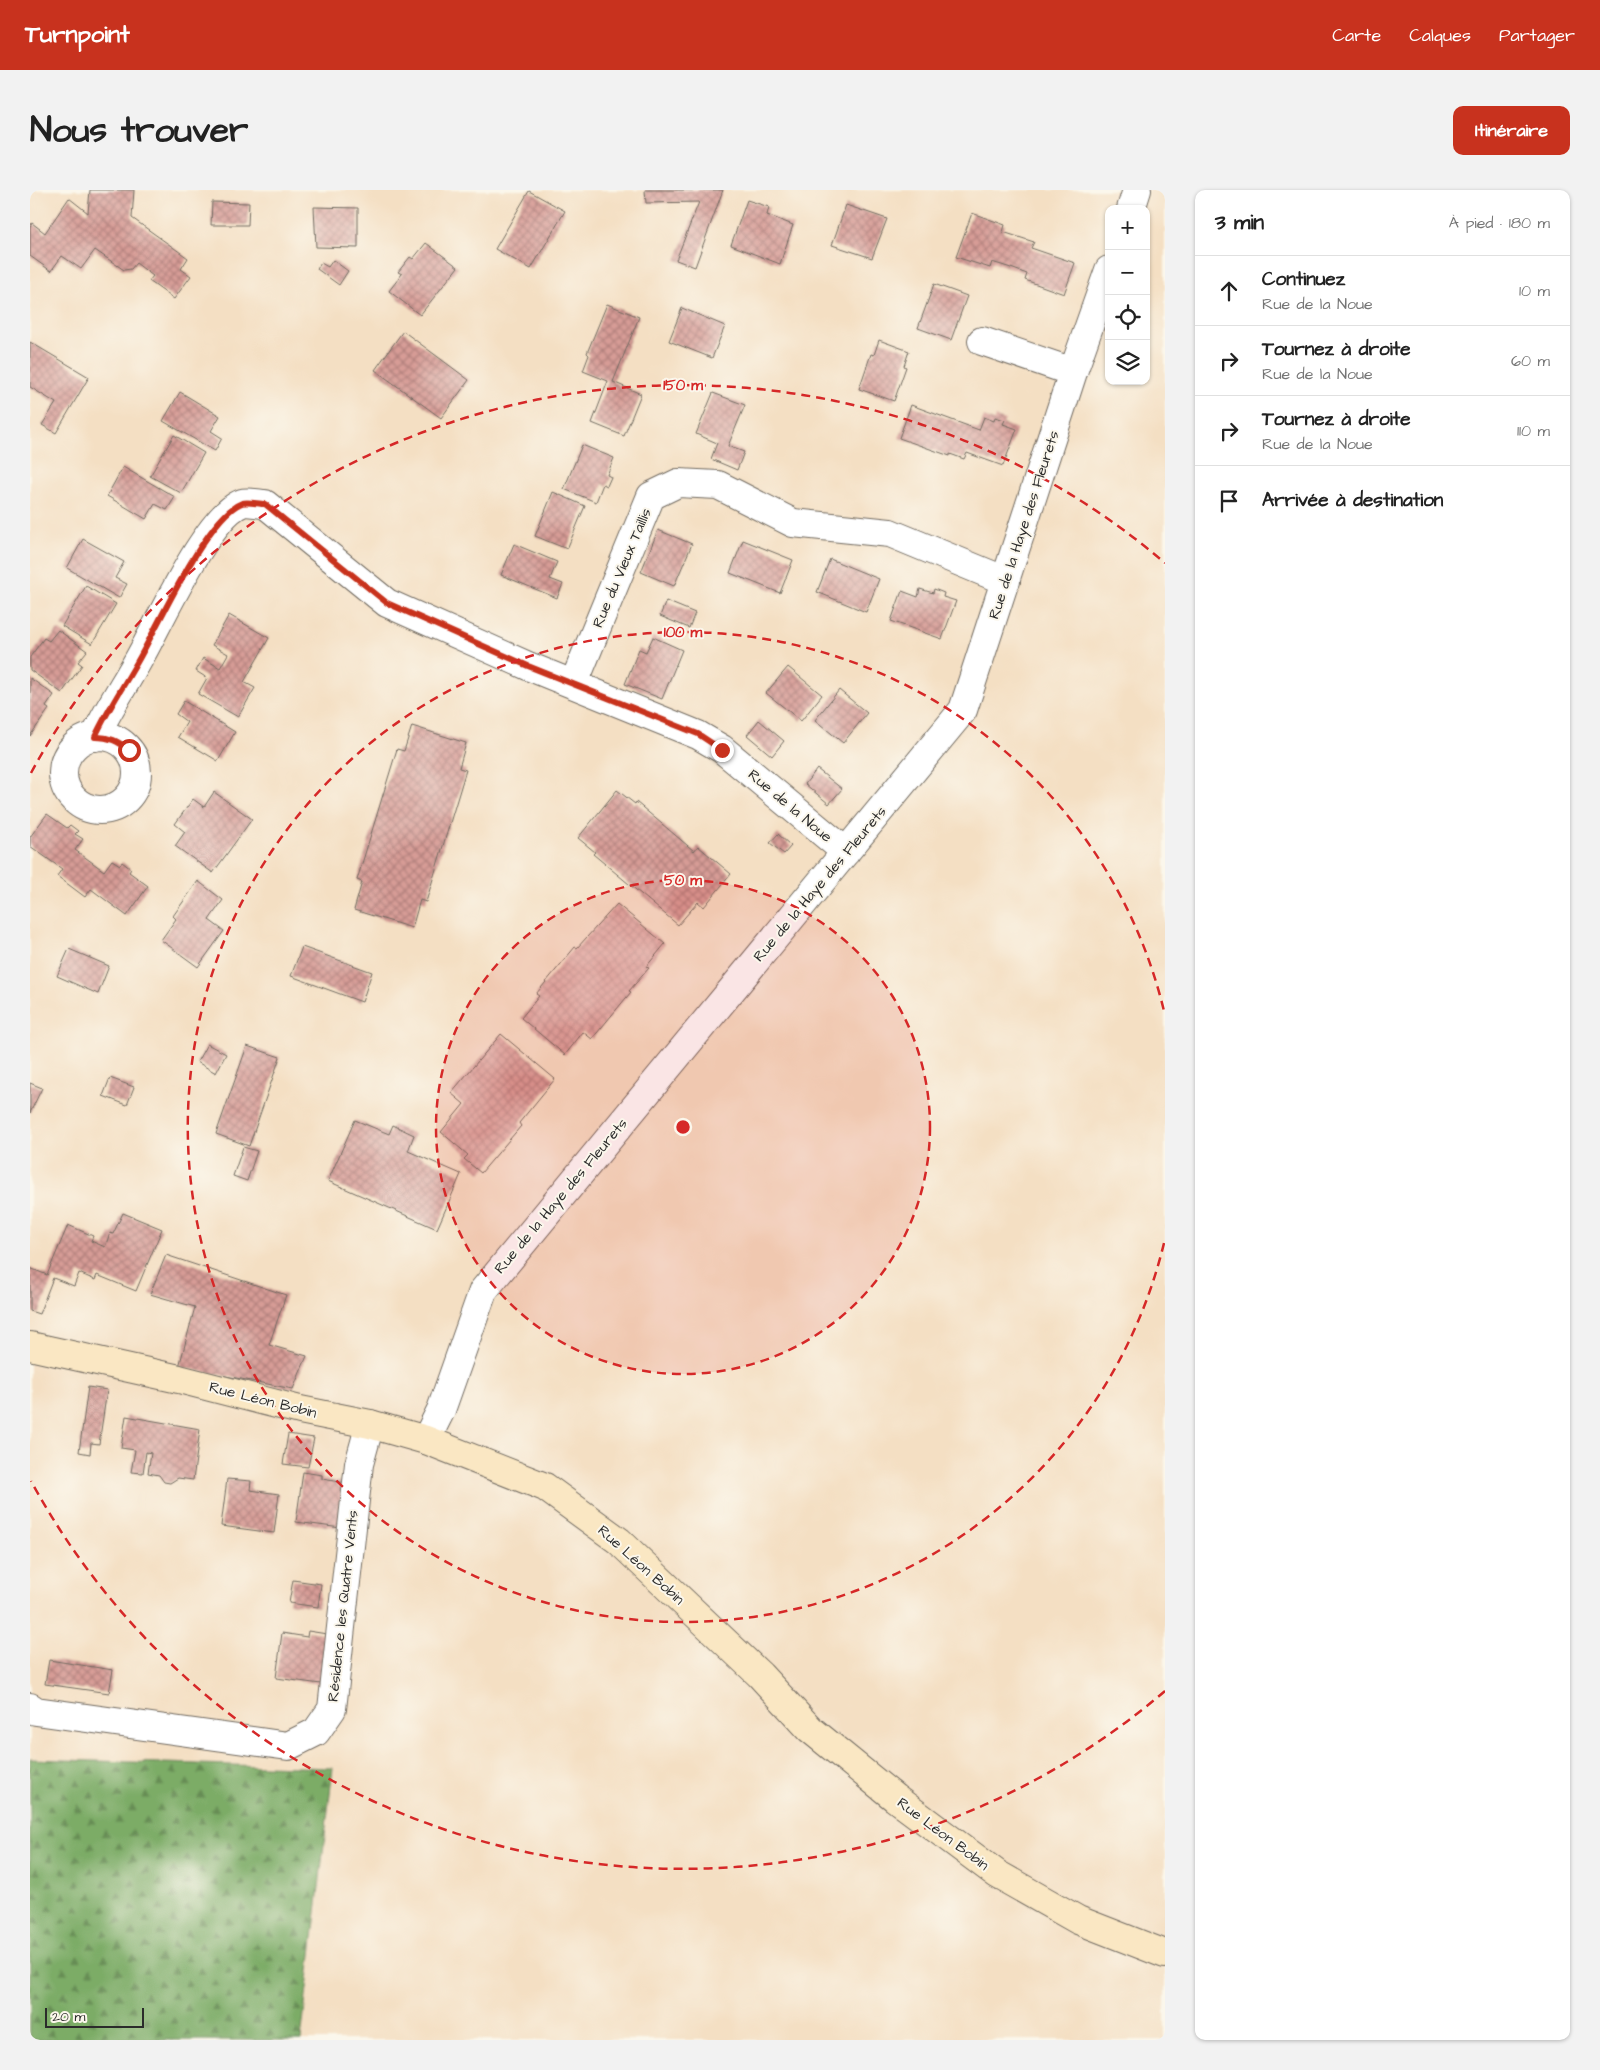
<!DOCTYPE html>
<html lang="fr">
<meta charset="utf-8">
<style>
:root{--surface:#fff;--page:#f2f2f2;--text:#222;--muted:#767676;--line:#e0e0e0;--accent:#c8321e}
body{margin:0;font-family:"Architects Daughter",sans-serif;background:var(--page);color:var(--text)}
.controls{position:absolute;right:15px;top:15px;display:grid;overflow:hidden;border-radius:10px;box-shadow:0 1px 4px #0004}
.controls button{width:45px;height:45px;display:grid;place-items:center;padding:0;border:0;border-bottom:1px solid var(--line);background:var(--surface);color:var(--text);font:25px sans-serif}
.scale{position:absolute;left:15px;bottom:12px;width:99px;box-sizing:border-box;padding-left:5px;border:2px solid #2b2b2b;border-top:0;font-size:14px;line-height:18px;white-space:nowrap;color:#2b2b2b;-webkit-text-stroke:4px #fbf7ec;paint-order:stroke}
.stop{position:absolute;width:15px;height:15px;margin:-11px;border:4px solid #c8321e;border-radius:50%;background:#fff}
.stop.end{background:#c8321e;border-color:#fff;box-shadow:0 1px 5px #0008}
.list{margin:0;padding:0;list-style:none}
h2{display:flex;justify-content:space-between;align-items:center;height:65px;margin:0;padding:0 20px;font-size:21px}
h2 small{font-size:16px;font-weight:400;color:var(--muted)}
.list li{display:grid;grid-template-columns:32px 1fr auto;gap:15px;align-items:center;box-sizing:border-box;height:70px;padding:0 20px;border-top:1px solid var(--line)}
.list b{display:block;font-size:19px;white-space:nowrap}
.list p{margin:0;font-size:16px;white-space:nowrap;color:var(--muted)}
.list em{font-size:16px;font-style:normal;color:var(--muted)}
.icon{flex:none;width:28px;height:28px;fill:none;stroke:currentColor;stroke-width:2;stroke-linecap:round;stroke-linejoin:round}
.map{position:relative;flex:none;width:1135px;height:1850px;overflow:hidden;border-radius:10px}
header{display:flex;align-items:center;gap:30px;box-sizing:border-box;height:70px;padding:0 25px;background:var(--accent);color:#fff}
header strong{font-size:24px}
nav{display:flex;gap:28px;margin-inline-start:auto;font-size:18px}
.intro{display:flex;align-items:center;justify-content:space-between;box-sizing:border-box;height:120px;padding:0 30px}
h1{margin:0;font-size:35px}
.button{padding:12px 22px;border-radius:10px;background:var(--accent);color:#fff;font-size:18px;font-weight:700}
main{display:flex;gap:30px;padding:0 30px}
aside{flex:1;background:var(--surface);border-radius:10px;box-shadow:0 1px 4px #0004}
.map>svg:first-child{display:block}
</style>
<header>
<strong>Turnpoint</strong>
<nav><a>Carte</a><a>Calques</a><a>Partager</a></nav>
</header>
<div class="intro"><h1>Nous trouver</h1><a class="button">Itinéraire</a></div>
<main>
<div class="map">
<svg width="1135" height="1850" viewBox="0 0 1135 1850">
<defs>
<pattern id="forest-firs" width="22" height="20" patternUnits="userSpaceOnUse" patternTransform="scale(1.25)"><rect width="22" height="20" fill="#7cac66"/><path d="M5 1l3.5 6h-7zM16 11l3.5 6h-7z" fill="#668c54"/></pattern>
<pattern id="building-cross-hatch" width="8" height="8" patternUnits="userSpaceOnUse" patternTransform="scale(1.25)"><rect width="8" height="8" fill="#d79c96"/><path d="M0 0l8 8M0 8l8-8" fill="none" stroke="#af7f7b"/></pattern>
</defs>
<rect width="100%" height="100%" fill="#fbf7ec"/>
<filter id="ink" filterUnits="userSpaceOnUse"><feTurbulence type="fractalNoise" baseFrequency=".02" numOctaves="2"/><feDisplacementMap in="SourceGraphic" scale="10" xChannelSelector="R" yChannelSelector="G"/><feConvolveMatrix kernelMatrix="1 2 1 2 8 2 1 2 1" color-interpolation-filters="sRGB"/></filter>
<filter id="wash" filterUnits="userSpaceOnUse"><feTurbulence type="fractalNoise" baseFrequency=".0096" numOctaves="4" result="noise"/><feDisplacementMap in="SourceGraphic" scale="20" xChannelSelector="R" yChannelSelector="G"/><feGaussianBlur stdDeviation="1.12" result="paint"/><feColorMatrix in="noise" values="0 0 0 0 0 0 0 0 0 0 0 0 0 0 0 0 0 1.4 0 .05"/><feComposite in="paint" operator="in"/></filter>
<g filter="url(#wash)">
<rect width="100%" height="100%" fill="#f4dfc3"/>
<!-- forest -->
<path fill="url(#forest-firs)" stroke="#546c48" d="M0 1569 303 1578 271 1850H0Z"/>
<g id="blocks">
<!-- building -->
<path fill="url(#building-cross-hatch)" d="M60 0H104L102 28 158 68 151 79 161 86 144 109 119 91 123 86 106 73 101 79 94 80 65 60 51 79 32 66 21 81 0 66V37L2 33 15 43 39 8 58 23Z
M615 0H693L665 77 646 70 669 12 616 13Z
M499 1 535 21 501 79 465 59Z
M717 10 739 17 737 25 763 35 750 74 701 55Z
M182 12 219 13 218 35H181Z
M816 15 857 29 842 68 802 55Z
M284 17 328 18V58L286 57Z
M942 23 975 35 973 42 1004 52 1001 58 1045 73 1034 104 995 90 997 84 978 77 962 72 960 78 926 67Z
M396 53 428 77 390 125 359 101 372 84 368 82 380 67 383 69Z
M303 70 318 81 309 95 287 79 291 73 298 77Z
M904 94 937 106 921 150 888 138Z
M577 114 609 127 583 192 611 204 594 246 562 233 578 191 553 181 559 165 557 163Z
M652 118 695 136 682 168 639 151Z
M373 141 439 190 411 228 345 180Z
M849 150 879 161 874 176 876 177 864 211 829 199 841 164 844 165Z
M0 152 59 187 26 243 12 235 26 213 0 197Z
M150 202 190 226 181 241 192 248 185 261 133 231Z
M683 203 715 215 698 256 714 262 707 280 681 269 687 253 666 244Z
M881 215 949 240 954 227 964 231 965 227 975 230 973 234 987 239 973 276 937 263 934 269 920 264V266L869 248Z
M144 245 174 263 151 303 120 286Z
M552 255 584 268 577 285 581 287 577 296 573 294 566 312 534 299Z
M93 277 145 307 137 320 125 314 116 329 77 306Z
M523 302 555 316 537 359 505 346Z
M628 340 662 354 644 396 611 382Z
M53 349 94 372 85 388 97 394 89 408 37 378Z
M713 350 763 370 750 403 700 383Z
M484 354 527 372 520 389 533 394 527 408 471 385Z
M800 369 849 389 836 422 787 402Z
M56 396 86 414 62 454 32 436Z
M890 399 903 403 904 399 914 403 913 407 926 411 912 449 861 431 872 401 888 407Z
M636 411 665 423 659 438 630 426Z
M199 425 239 448 214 492 225 498 208 527 168 504 177 488 166 481 173 468 190 478 198 464 182 455Z
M28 440 57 461 48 472 52 475 32 503 0 480V467L14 448 19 451Z
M623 447 652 460 632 509 595 494 609 459 616 462Z
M758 477 792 505 771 531 736 503Z
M0 488 24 505 16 517 19 519 0 546Z
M809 500 837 523 813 553 785 530Z
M154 511 205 542 188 571 148 547 157 532 146 524Z
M729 530 754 551 742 566 717 545Z
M382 536 436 553 429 578 436 580 396 712 390 710 382 738 324 720 332 692 327 690 367 559 374 561Z
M787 579 812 599 799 614 775 594Z
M587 600 605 614 606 612 664 661 668 656 701 684 674 717 668 712 648 735 563 664 565 662 548 648Z
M184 602 222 629 183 683 145 656 155 642 145 634 163 609 174 617Z
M17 624 37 638 40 635 48 641 45 644 53 649 45 660 74 681 82 670 90 675 92 672 101 679 99 682 118 696 97 726 61 699 55 707 27 686 32 679 0 656V647Z
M748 644 761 656 754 664 740 653Z
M168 691 193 710 179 730 194 741 168 777 131 750 146 729 143 726Z
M587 714 635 754 616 777 619 778 599 801 601 802 562 849 553 842 535 865 491 828 509 806 506 804 545 757 547 758Z
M272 757 342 782 332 812 261 786Z
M39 759 79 776 68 804 27 786Z
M471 844 525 889 489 933 491 936 451 983 434 969 438 965 411 942 434 914 421 903Z
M177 854 196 864 186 883 167 872Z
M217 856 250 867 219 956 186 944Z
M80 888 104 897 97 915 73 906Z
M0 893 12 898 0 923Z
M325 930 359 944 363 935 384 945 378 961 431 984 407 1039 298 991Z
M213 957 227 961 217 991 203 986Z
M93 1023 132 1039 106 1101 67 1085 65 1090 49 1083 44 1096 23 1088 9 1124 0 1121V1078L17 1085 38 1035 63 1046 61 1051 75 1057 80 1043 83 1044Z
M136 1065 256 1105 239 1155 277 1166 263 1199 149 1177 165 1117 120 1104Z
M58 1197 77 1200 69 1254 61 1253 60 1264 49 1262Z
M96 1226 170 1239 163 1290 148 1288 140 1293 134 1292 129 1285 118 1283 121 1263 116 1262 113 1283 101 1282 105 1260 91 1258Z
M258 1244 284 1248 278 1277 253 1274Z
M273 1282 292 1285V1289L316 1293 311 1338 266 1332Z
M197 1289 221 1291 220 1300 249 1304 244 1343 191 1336Z
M263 1390 291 1394 288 1417 259 1413Z
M278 1441 297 1444 291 1494 246 1488 252 1443 277 1447Z
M19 1470 83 1480 79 1503 15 1494Z"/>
</g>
</g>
<g filter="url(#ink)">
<use href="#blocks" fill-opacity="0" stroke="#716a60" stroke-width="1"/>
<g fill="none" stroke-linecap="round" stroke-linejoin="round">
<defs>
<path id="street" d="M1101 19 1107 0
M952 151 1043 182
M544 493 621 306 648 293 688 295 763 333 860 343 976 391
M33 583a37 37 0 1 1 74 0a37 37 0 1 1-74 0Z
M65 547C78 519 95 494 110 467 129 434 177 326 212 313 218 311 228 314 235 314L357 413 498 476 668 545 692 559 816 662
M396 1250 411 1220 453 1101 933 520 1043 182 1079 80
M0 1517 6 1521 258 1556 286 1542 302 1519 329 1274 340 1234"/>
<path id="secondary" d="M0 1156 149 1189 270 1220 340 1234 396 1250 515 1297 589 1351 730 1485 780 1539 865 1608 967 1684 1048 1730 1135 1764"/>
</defs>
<!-- street casing -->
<use href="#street" stroke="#716a60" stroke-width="30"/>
<!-- secondary casing -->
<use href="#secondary" stroke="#716a60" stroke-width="30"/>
<!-- street -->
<use href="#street" stroke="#fff" stroke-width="28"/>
<!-- secondary -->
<use href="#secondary" stroke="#fae7c3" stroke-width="28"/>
</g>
</g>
<g fill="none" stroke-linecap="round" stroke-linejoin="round" filter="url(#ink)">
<!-- route -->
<path stroke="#c8321e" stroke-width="6" d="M99 560C88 551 80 547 65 547 78 519 95 494 110 467 129 434 177 326 212 313 218 311 228 314 235 314L357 413 498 476 668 544 692 560"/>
</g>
<!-- distance rings -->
<circle cx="653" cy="937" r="247" fill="#d62828" fill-opacity=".12"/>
<g fill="none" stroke="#d62828" stroke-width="2.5" stroke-dasharray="9 6">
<circle cx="653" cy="937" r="247"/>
<path d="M1134 1053A495 495 0 1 1 1134 821"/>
<path d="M1135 1501A742 742 0 0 1 1 1291M1 583A742 742 0 0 1 1135 373"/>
</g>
<g text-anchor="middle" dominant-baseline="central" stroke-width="4" stroke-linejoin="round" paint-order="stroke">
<!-- street labels -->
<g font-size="15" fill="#2b2b2b" stroke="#fbf7ec">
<text transform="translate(994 335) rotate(-72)">Rue de la Haye des Fleurets</text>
<text transform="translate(592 378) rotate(-67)">Rue du Vieux Taillis</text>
<text transform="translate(760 616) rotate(40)">Rue de la Noue</text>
<text transform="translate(790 694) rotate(-50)">Rue de la Haye des Fleurets</text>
<text transform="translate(531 1006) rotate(-50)">Rue de la Haye des Fleurets</text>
<text transform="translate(233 1210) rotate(14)">Rue Léon Bobin</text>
<text transform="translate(611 1375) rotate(42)">Rue Léon Bobin</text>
<text transform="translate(313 1416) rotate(-84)">Résidence les Quatre Vents</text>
<text transform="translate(913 1644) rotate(37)">Rue Léon Bobin</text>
</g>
</g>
<circle cx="653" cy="937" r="8" fill="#d62828" stroke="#fbf7ec" stroke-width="2.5"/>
<g font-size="15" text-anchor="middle" font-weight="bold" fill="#d62828" stroke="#fbf7ec" stroke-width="4" stroke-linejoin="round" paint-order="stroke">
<text x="653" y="200">150 m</text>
<text x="653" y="447">100 m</text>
<text x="653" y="695">50 m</text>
</g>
</svg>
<div class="controls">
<button>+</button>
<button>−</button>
<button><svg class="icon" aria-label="locate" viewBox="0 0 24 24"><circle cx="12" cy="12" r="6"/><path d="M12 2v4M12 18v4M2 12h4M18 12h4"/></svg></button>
<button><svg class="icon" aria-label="layers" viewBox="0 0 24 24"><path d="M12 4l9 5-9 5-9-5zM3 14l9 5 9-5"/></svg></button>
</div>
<div class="scale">20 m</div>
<div class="stop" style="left:99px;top:560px"></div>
<div class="stop end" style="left:692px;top:560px"></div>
</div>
<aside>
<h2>3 min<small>À pied · 180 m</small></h2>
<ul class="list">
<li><svg class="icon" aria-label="ahead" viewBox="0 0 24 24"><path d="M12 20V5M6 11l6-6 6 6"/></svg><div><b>Continuez</b><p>Rue de la Noue</p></div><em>10 m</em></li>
<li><svg class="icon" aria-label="right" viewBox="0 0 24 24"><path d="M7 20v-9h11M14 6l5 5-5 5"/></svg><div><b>Tournez à droite</b><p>Rue de la Noue</p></div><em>60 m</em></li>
<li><svg class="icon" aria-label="right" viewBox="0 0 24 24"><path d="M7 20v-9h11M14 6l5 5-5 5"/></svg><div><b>Tournez à droite</b><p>Rue de la Noue</p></div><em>110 m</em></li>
<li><svg class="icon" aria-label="arrive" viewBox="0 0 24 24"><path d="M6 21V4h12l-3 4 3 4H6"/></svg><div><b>Arrivée à destination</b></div></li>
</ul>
</aside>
</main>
